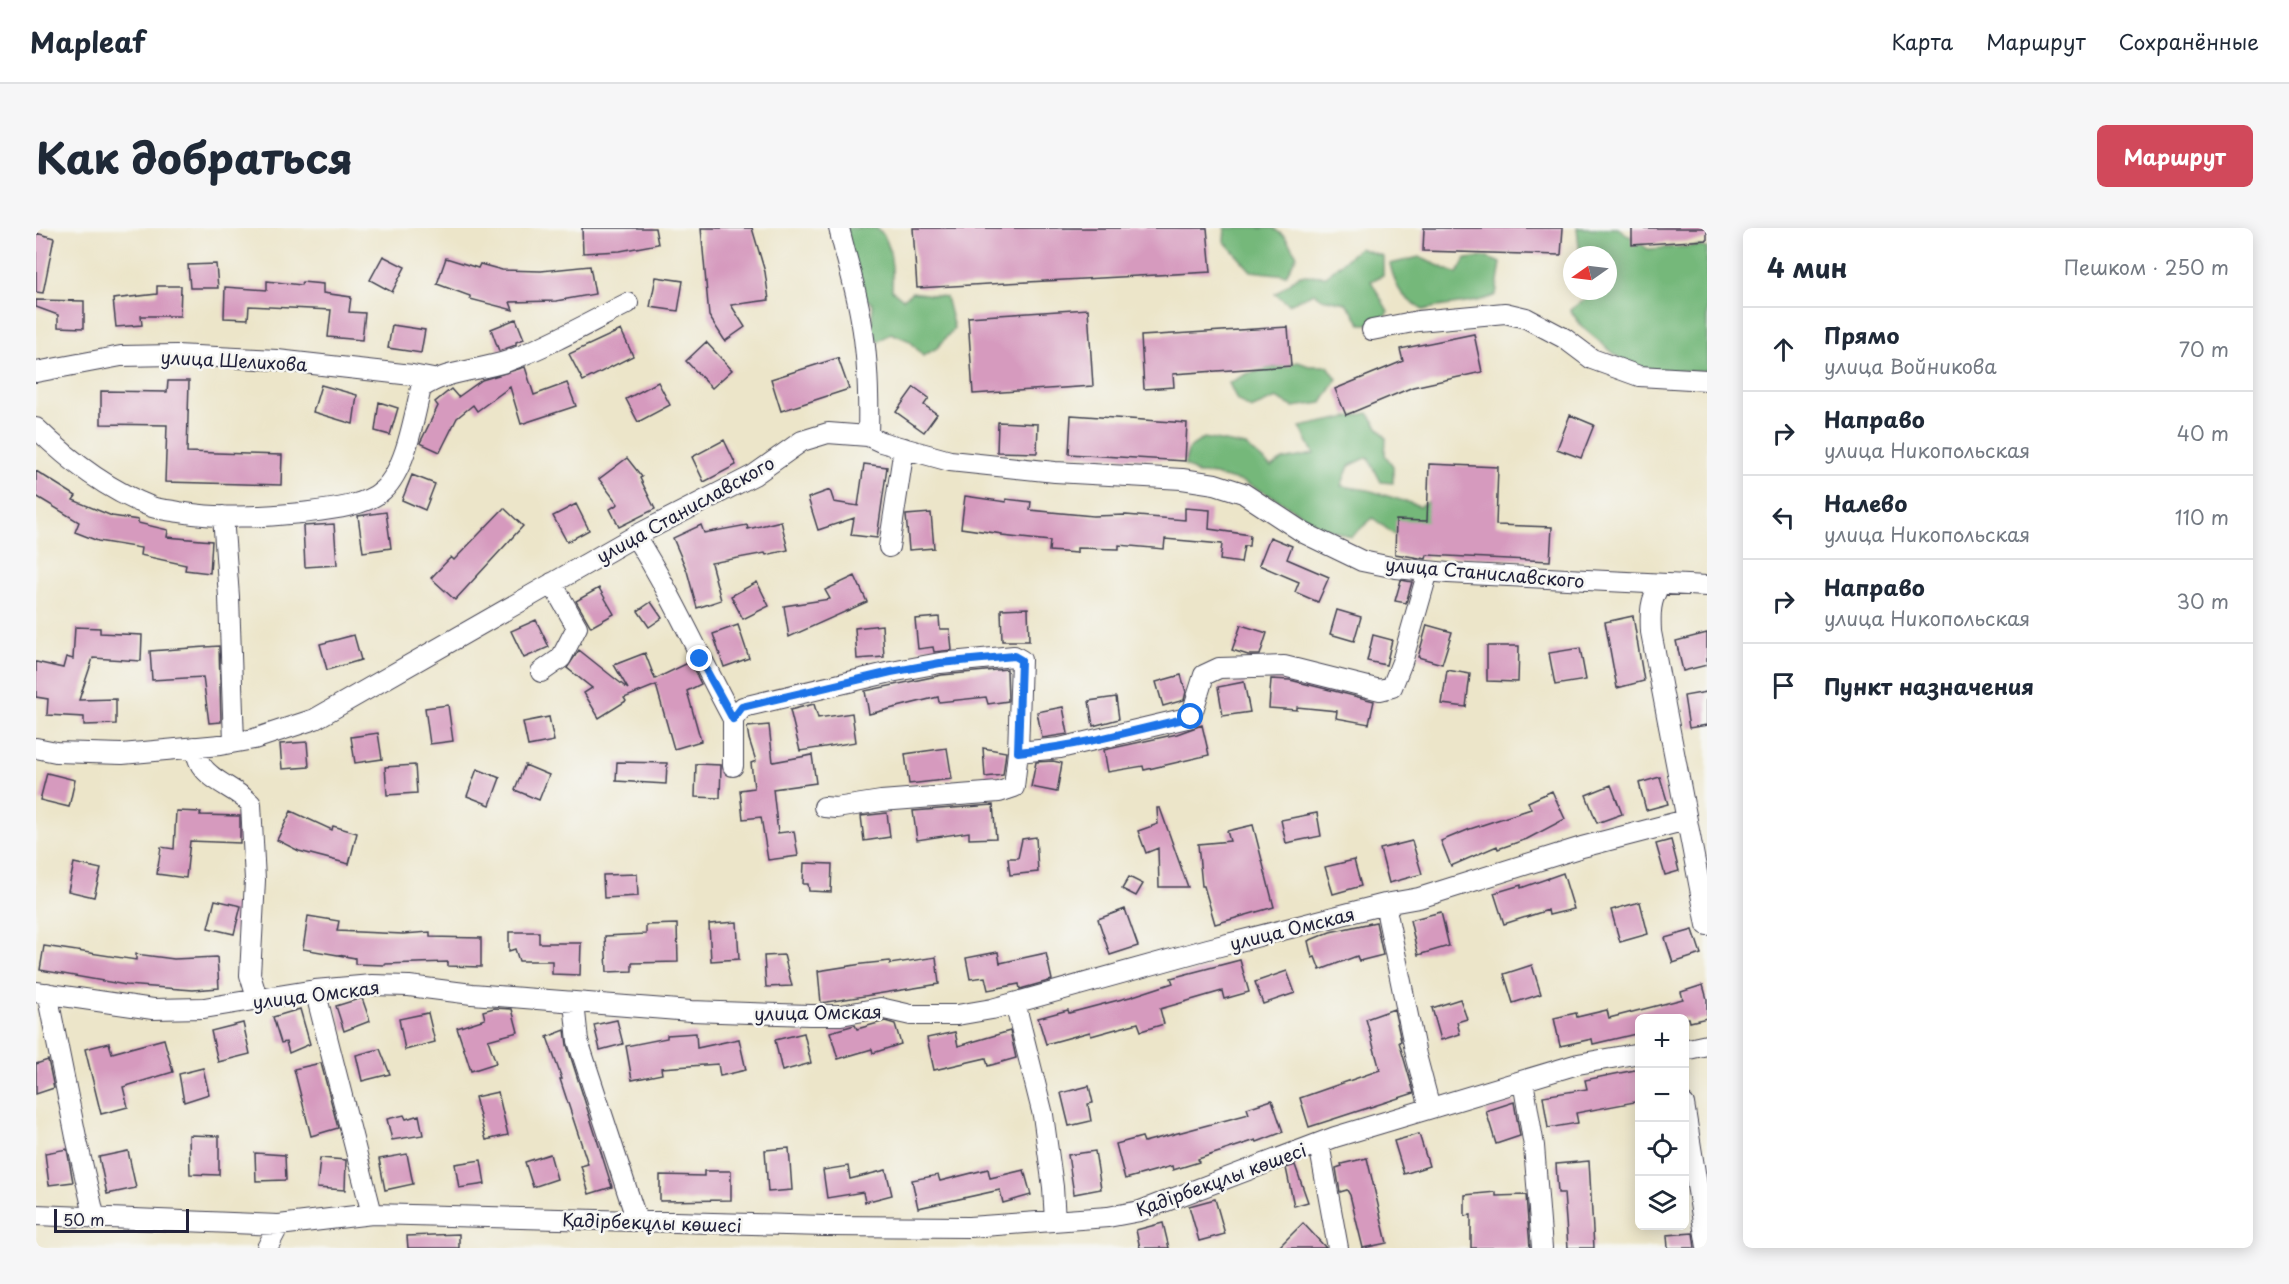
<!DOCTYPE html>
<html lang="ru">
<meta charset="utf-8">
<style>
:root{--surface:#fff;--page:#f6f6f7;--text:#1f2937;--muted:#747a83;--line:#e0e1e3;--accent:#d1495b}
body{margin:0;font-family:"Playpen Sans",sans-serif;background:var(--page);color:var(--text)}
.controls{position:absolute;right:18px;bottom:18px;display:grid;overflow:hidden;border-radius:9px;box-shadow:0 3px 15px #0003}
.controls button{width:54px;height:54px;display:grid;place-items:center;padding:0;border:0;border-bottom:2px solid var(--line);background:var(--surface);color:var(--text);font:30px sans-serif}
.compass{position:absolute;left:1527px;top:18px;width:54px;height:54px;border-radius:50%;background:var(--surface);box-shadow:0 3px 15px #0003;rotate:256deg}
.scale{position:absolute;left:18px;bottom:15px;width:135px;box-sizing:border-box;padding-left:6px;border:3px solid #22223b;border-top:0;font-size:16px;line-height:21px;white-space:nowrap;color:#22223b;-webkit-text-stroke:4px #f6f6f2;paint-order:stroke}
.stop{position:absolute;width:18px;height:18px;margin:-14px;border:4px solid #1a73e8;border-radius:50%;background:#fff}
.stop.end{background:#1a73e8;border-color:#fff;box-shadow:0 2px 6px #0008}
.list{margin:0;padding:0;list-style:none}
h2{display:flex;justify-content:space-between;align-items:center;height:78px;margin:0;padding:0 24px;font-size:26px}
h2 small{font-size:20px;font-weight:400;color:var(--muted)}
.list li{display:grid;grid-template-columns:39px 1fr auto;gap:18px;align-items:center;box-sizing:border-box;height:84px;padding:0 24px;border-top:2px solid var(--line)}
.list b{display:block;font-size:22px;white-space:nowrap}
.list p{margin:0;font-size:20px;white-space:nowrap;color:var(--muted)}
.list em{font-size:20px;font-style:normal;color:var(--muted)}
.icon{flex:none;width:33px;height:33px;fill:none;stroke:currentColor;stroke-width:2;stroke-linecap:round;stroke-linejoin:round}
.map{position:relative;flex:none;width:1671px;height:1020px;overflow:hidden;border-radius:9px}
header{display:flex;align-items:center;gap:36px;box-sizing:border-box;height:84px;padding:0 30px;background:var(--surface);border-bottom:2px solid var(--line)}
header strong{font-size:28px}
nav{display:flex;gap:33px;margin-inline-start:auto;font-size:21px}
.intro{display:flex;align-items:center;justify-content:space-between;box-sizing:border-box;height:144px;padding:0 36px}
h1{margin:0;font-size:42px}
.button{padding:15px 27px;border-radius:9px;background:var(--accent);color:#fff;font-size:21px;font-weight:700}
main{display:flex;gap:36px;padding:0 36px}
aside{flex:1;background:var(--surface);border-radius:9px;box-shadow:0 3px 15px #0003}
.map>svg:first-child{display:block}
</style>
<header>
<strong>Mapleaf</strong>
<nav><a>Карта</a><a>Маршрут</a><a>Сохранённые</a></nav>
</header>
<div class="intro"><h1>Как добраться</h1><a class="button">Маршрут</a></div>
<main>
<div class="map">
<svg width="1671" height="1020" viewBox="0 0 1671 1020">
<rect width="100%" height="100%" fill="#f6f6f2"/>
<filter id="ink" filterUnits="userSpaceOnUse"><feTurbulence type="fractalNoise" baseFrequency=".0167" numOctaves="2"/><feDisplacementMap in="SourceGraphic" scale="12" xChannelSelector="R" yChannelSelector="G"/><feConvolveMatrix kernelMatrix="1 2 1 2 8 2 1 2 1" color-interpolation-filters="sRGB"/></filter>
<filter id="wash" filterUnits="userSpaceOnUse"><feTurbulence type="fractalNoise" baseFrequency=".008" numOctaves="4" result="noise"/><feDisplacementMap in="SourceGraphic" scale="24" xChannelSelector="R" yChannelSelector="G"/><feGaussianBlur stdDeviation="1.35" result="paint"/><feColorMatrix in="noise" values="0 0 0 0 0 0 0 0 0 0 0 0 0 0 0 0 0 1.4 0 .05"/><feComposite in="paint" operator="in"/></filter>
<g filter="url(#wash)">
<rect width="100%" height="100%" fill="#ece5c9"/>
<!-- forest -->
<path fill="#74b87a" stroke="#4b6d5a" stroke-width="1.5" d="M801 0C812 0 829 0 839 0 857 7 857 47 856 62L867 71 876 64 910 69 918 100 901 120 887 128 874 113 855 105 842 114 835 103 837 76 813 57Z
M1189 0H1237L1249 9 1261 27 1250 47 1215 43 1188 13Z
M1541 0H1582L1612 21 1661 18 1671 20V143L1598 142 1546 99 1534 82 1560 63H1572V27H1544Z
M1323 20 1347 28V47L1335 53 1352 83 1344 96H1325L1310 75 1285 70 1278 65 1253 76 1239 66 1264 47 1290 48Z
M1383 29 1421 46 1429 31 1449 29 1465 35 1460 67C1437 77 1411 76 1387 82 1365 69 1360 61 1354 36Z
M1262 134 1273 138H1292L1301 151 1286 175 1257 179 1240 170 1215 181 1201 172 1193 155 1210 146Z
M1332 185 1350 210 1349 227 1357 238V255L1345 254 1332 229 1313 238 1305 258 1332 262 1384 278 1394 272 1450 278 1365 312 1337 290 1315 309 1282 297 1239 270 1207 254 1174 246H1162L1148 237 1153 220 1168 210 1210 218 1235 239 1247 232 1278 226 1264 199Z"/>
<g id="blocks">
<!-- building -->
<path fill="#d69abe" d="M546 0H619L622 16 584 23 547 25Z
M665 0H716L729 44 733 72 695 77 709 99 689 113 673 88Z
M877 0H1171L1175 44 881 60Z
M1388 0H1527L1525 27 1387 23Z
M1596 0H1671V12L1596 17Z
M0 5 18 10 7 65 0 64Z
M347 28 369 39 356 64 334 52Z
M410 30 442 40 444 36 466 42 505 43 554 38 559 66 520 73 474 74 477 82 434 71V68L401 56Z
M180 36 182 60H154L152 37Z
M620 49 647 53 642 83 614 79Z
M231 53 265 57 266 54 287 56V65L315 69 313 84 329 85 326 112 292 109 295 82 213 78 212 91 188 90 189 59 231 62Z
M121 58H145L144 88H105L106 97 80 99 77 71 121 66Z
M0 72 48 73V100L22 99V87L0 79Z
M1052 81 1057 158 937 166 932 89Z
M480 91 488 111 480 114V117L463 123 455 101Z
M356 97 389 102 385 125 352 120Z
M1252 99 1255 138 1137 146 1138 159 1108 161 1105 108Z
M585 102 597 128 547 153 533 126Z
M1438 106 1446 144 1377 159 1310 187 1299 161 1367 133 1364 121Z
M670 114 696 142 676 160 650 133Z
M802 130 813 161 745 183 735 151Z
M489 139 498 167 531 155 540 178 485 196 474 159 441 183 437 177 421 190 404 224 384 215 402 178 399 174 415 161 422 169 446 152Z
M132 153H153L151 224 246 227 245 257 129 254 131 197 65 196V163L131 164Z
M622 154 634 177 602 194 590 171Z
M285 157 321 167 317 196 277 184Z
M878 159 893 170 888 177 901 186 888 204 860 184Z
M343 174 362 180 354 207 339 203Z
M1035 187 1151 195 1149 233 1033 226Z
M1534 187 1558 197 1545 230 1521 221Z
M962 194 1002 196 1001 225 961 224Z
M688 212 700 237 668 254 656 229Z
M591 230 606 249 604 250 619 281 583 299 574 281 582 276 563 251Z
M828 236 851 239 841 310 815 307 818 290 782 302 772 270 794 262 798 274 822 278Z
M1393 236 1462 239 1460 297 1516 299 1514 333 1391 327 1390 331 1359 326 1360 292 1391 293Z
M0 243 40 268 37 272 76 288 102 292V295L132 302 131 309 176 313 174 345 149 342 150 337 104 327 105 320 62 313 39 304 43 294 0 268Z
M376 247 399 256 389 282 366 272Z
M929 268 970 274V271L995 274 994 282 1057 288 1090 287 1149 292V280L1174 282 1173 301 1214 307 1213 318H1208L1205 335 1184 332 1186 316 1129 311 1128 321 1083 317V321L1041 320V325L1013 323 1014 313 966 308V306L925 300Z
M540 276 553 302 531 314 517 288Z
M468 280 487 298 419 372 395 350 415 329 418 332Z
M350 284 355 320 327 324 322 288Z
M895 285 898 320 873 322 870 287Z
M745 293 752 322 730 327 729 325 675 335 685 372 661 380 651 343 637 310 665 297 668 305 711 297 712 301Z
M298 296 301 337 269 339 267 298Z
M1234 309 1256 318 1251 331 1293 349 1282 374 1259 364 1263 354 1223 337Z
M819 348 831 374 753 409 748 378 794 371 789 362Z
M1365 352 1376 354 1370 375 1359 373Z
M721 354 733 378 707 391 695 368Z
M563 360 578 386 555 399 540 373Z
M615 374 626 390 613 399 602 383Z
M992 380 993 413H966L965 381Z
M1301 382 1325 389 1318 413 1294 406Z
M1597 388 1608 453 1581 460 1569 394Z
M903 389 904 401H914L916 422 898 424 897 419 882 421 879 391Z
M500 392 513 419 488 430 475 403Z
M702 397 713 430 688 439 677 406Z
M846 397 848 429 821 431 819 400Z
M1205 397 1231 405 1224 427H1212L1196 422Z
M1391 397 1416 404 1406 436 1382 429Z
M39 399 64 400V405L106 407 105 433 57 430 43 472 80 471V496L48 497V489L11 487 12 471 0 469V434L27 440 30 429 37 431Z
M1671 405V437L1647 443 1640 413Z
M318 407 325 432 291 442 284 416Z
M1337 407 1356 412 1350 437 1331 433Z
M183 418 185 494 173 495 167 449 116 452 114 423Z
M1451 418H1483L1482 454 1451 453Z
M1544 420 1550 452 1519 457 1513 425Z
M543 422 592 461 578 437 609 425 619 451 654 434 665 456 651 463 665 513 638 521 620 457 588 470 590 473 563 490 548 465 556 460 531 440Z
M971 441 972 473 952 476 950 469 903 474 902 469 833 486 829 463 906 447Z
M1411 442 1434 446 1430 479 1406 476Z
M1145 447 1150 464 1148 472 1127 478 1120 454Z
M1235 451 1254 452 1338 473 1333 496 1300 490 1301 483 1261 479V482L1233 480Z
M1208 454 1214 484 1187 488 1182 459Z
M1671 464V497L1653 500 1648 468Z
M1080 469 1083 491 1057 498 1053 473Z
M778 476 782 490 816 485 820 514 764 523 754 482Z
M412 477 417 513 394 516 389 480Z
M1027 479 1032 506 1006 510 1001 484Z
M513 489 518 513 492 518 487 494Z
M733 497 737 534 776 527 780 555 737 561 742 605 758 603 762 628 732 632 725 589 707 591 704 562 718 560 715 535 720 533 713 511 711 499Z
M1166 497 1173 527 1108 542 1107 538 1072 544 1068 522 1141 506Z
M342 505 346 531 319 535 315 509Z
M271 514 273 539 246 541 244 516Z
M911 520 916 551 873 556 869 526Z
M947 520 970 524 967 547 949 549Z
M1017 533 1026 535 1021 564 995 559 1000 534Z
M581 534 631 535 630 556 580 553Z
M660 536 685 537 684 570 659 569Z
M379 537 381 565 351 567 349 539Z
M489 537 513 547 503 572 479 562Z
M441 541 464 550 454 577 431 568Z
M11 545 39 552 33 579 4 572Z
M1624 549 1632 576 1610 582 1603 555Z
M1575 557 1586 586 1561 595 1550 567Z
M1516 563 1529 591 1491 611 1462 621 1461 618 1415 638 1405 613 1434 601 1495 581 1492 574Z
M957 577 960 610 933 611V604L881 612 877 583Z
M1121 580H1124L1152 659H1123L1122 620 1110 625 1102 603 1122 596Z
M140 583 165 584 164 587 204 588V615L154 613 150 650 121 646 125 619 138 621Z
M255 583 296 602 297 598 321 605 313 636 263 623 241 612Z
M851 585 854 609 828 613 825 588Z
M1281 585 1285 608 1250 615 1245 592Z
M1217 597 1238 679 1179 696 1168 658H1166L1162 616 1194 613 1191 603Z
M1000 609 1002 644 974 647 972 630H982L986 611Z
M1635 612 1643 643 1629 647 1620 616Z
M1376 613 1386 646 1353 655 1344 621Z
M1318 632 1325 658 1297 666 1289 639Z
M38 635 65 641 58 669 32 663Z
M768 635 796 636 795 664 773 663 772 656H767Z
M1527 645 1538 681 1513 687 1512 682 1468 696 1458 665 1485 657V660Z
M601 646 602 668 568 670 567 647Z
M1093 649 1107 656 1100 668 1086 661Z
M179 672 205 678 198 706 172 700Z
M1604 674 1612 706 1584 714 1575 682Z
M1089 681 1102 718 1074 727 1062 691Z
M1405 684 1413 718 1382 727 1374 692Z
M272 688 303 693 301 703 367 706 394 704V709L445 710V739L412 738V734L349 736V737L319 736V730L267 721Z
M701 694 703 731 675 733 673 696Z
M1340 694 1347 727 1323 733 1321 728 1284 742 1279 729 1276 730 1272 713 1294 704Z
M641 696 642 734 596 735V743L571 744 569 708 610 706V697Z
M1657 702 1665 726 1637 735 1629 710Z
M473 704H503V715H545L544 747 516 746V733H483L479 721 473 723Z
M8 718 100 732V726L138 731 181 729 183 760 157 762 90 757 4 742Z
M962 724 964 735 1010 725 1016 752 984 761 983 756 952 762 949 749 934 751 930 730Z
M748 727 756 758 730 759 728 728Z
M900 729 903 756 785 775 782 743 826 736 854 733V736Z
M1204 732 1213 764 1188 771 1186 763 1124 781 1128 796 1105 803 1102 795 1055 808 1054 804 1010 816 1002 790 1032 782 1033 785 1094 769 1137 755 1135 750Z
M1496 737 1505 766 1477 775 1468 746Z
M1251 743 1259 765 1227 776 1219 754Z
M1667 757 1671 771V790L1654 794 1653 790H1604V805L1557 816 1556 811 1524 818 1518 790 1540 785 1541 789 1571 782 1573 790 1647 771 1645 764Z
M326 770 334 793 308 803 300 778Z
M1424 771 1431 791 1421 794 1424 806 1405 812 1396 780Z
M458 780 476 781 482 804 452 812 460 835 435 843 421 800 449 791 447 783Z
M264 781 274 816 253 825 250 814 245 815 237 789Z
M1358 781 1365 813 1363 814 1378 865 1273 899 1264 870 1344 842 1330 791Z
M392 785 399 814 369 822 363 791Z
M581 792 587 816 564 822 558 797Z
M849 793 859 796 865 816 837 825 836 821 802 831 794 804 819 797 821 801Z
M207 795 214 826 182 834 175 803Z
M529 802 531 817 576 959 553 966 545 938 552 936 524 851H526L511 809Z
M974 803 980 830 952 838 950 830 898 842 891 810 919 804 922 818Z
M660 805 661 820 703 811 710 842 684 848 682 836 625 840 626 846 596 852 590 818 631 810V807Z
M768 805 775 835 746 843 739 812Z
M128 811 137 844 87 859 92 879 65 886 49 821 73 815 76 825Z
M344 821 354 846 326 853 320 827Z
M12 832 18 860 0 866V836Z
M285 835 302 900 275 908 258 841Z
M167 840 173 866 148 874 143 846Z
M1604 841V873L1540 885 1542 895 1512 900 1507 868 1551 861 1549 852Z
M1053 858 1057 875 1052 876 1055 893 1033 898 1025 865Z
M462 864 472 907 450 912 439 869Z
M1236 872 1247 904 1221 914 1220 912 1162 931 1163 934 1137 942 1136 938 1089 951 1080 916 1106 909 1108 914 1213 886 1211 880Z
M1478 874 1484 908 1460 916 1450 883Z
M368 887 370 891 383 887 387 907 356 912 351 891Z
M1383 906 1393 938 1368 946 1358 913Z
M153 907 183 908V947L154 946Z
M753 920 756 962 732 964 729 922Z
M31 921 37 954 13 957 9 925Z
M92 923 100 960 71 966 63 929Z
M1059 923 1065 961 1038 966 1032 927Z
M219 925 249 927 250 952 220 953Z
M371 926 377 956 349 962 343 931Z
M514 926 521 951 497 959 489 934Z
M284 930 310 932 309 962 281 960Z
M1331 930 1351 1015 1327 1020 1314 967 1311 962 1304 964 1300 940 1306 938 1305 936Z
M445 932 449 956 423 960 419 936Z
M1553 933 1558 1020H1532L1528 965H1522L1520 936Z
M1259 937 1272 974 1258 978 1250 940Z
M812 938 814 951 850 942 856 967 829 974 827 964 791 970 787 942Z
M952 941 954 950 988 942 995 967 967 975 964 962 882 980 876 952 902 947 904 953Z
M668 943H695V972L624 973V947L668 948Z
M1460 964V968L1490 967 1494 1020H1435V987L1429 988V967Z
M1179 971 1189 1006 1163 1013 1153 978Z
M1127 995 1133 1020H1104L1100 1002Z
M1267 995 1290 1020H1242Z
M1657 1005 1659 1020H1632L1631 1007Z
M423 1006V1020H372L371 1008Z"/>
</g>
</g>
<g filter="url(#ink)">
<use href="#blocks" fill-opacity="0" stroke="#403f50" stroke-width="1.5"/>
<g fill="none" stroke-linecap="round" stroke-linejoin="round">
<defs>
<path id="minor" d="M803 0C810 30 820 60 825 91 832 129 833 169 832 208
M1336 102 1382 93 1469 85 1490 90 1528 110 1556 131 1603 148 1671 152
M0 144 85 128 140 127 241 132 376 147 397 151
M0 200C34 233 71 262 116 279 124 282 134 282 143 284 183 291 224 289 265 285 290 282 329 279 347 262 370 241 378 189 385 160 410 142 443 143 472 133 514 117 553 95 592 75
M187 288 193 369 198 514
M599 308C636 366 664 430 697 491
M853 319 868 220
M1624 356C1614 373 1614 385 1615 404L1671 697
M505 444 525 430 541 399 516 355
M158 519C160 525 162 532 165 537 176 554 201 561 215 576L219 652 214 747 222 773
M0 520 20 524 86 526 184 517 218 511 279 491 599 308 718 247 766 213 792 205 832 208 845 214 914 233 1019 244 1146 251 1179 256 1207 265 1268 305 1326 333 1360 340 1412 345 1671 358
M982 524 1024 520 1155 489 1168 447 1183 440 1248 438 1344 462 1356 459 1366 434 1392 343
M697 538V491L707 479 855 444 904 435 978 428 985 432 982 524 978 559 963 564 845 573 800 580 788 579
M1349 676 1380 827 1394 880
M279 762 336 986
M0 764 117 781 168 780 279 762 336 757 373 758 436 766 655 783 774 787H805L844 780 875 787H921L956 781 1172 721 1349 676 1383 670 1546 619 1650 592
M11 765 40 909 59 991
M538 774 542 813 601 993
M979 775 1007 887 1017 959 1019 993
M1648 822 1671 817
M1487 853 1498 918 1506 1020
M1648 876 1671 1019
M1283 916 1302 1020
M0 987 243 997 336 986 790 998 933 999 1072 989 1104 983 1299 909 1542 836 1604 825
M231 1020 243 997"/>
</defs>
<!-- minor casing -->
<use href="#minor" stroke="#403f50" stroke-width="22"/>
<!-- minor -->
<use href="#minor" stroke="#fff" stroke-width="20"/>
</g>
</g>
<g fill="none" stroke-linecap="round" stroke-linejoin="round" filter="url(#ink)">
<!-- route -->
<path stroke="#1a73e8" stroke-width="8" d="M664 431 697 491 706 479 855 444 904 435 978 428 985 432 982 524C1042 518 1098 503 1155 489"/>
</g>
<g text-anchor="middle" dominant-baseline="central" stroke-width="5" stroke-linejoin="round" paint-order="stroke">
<!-- street labels -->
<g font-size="18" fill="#22223b" stroke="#f6f6f2">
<text transform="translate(198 132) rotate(3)">улица Шелихова</text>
<text transform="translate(649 281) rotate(-29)">улица Станиславского</text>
<text transform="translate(1449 344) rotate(5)">улица Станиславского</text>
<text transform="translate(1256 700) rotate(-14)">улица Омская</text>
<text transform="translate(280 766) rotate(-7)">улица Омская</text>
<text transform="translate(782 784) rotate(-1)">улица Омская</text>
<text transform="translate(1185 951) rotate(-20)">Қадірбекұлы көшесі</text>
<text transform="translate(616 994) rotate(2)">Қадірбекұлы көшесі</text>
</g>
</g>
</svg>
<div class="controls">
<button>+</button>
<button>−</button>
<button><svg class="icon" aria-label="locate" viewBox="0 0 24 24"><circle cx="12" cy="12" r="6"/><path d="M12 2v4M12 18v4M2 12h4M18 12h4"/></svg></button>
<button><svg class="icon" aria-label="layers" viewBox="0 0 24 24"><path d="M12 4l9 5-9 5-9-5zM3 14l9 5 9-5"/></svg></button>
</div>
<svg class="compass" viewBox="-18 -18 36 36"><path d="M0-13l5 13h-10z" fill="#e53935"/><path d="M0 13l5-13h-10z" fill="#747a83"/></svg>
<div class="scale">50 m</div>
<div class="stop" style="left:1155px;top:489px"></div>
<div class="stop end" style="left:664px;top:431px"></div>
</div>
<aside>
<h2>4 мин<small>Пешком · 250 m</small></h2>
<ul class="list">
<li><svg class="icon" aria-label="ahead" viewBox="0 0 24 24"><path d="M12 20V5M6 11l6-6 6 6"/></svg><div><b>Прямо</b><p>улица Войникова</p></div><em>70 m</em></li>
<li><svg class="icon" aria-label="right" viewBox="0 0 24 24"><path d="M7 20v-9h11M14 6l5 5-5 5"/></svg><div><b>Направо</b><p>улица Никопольская</p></div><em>40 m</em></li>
<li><svg class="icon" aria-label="left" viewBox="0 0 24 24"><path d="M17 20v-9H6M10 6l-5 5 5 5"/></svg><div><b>Налево</b><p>улица Никопольская</p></div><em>110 m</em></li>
<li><svg class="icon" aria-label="right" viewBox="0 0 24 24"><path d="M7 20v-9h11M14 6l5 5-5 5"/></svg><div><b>Направо</b><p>улица Никопольская</p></div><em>30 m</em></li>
<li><svg class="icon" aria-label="arrive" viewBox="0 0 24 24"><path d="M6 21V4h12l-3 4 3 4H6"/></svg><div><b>Пункт назначения</b></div></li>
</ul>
</aside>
</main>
